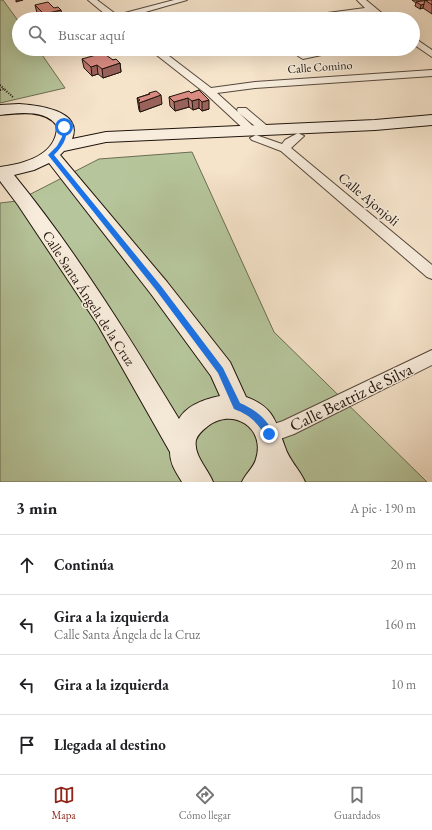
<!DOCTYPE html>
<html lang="es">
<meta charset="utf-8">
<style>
:root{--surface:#fff;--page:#f2f2f2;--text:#202124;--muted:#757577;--line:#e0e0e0;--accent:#8f2418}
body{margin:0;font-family:"EB Garamond",serif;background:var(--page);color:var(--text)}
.stop{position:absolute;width:12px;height:12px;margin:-9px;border:3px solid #1a73e8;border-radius:50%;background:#fff}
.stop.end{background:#1a73e8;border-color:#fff;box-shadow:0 1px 4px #0008}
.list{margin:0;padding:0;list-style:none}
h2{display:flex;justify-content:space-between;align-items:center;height:52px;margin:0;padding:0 16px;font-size:17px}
h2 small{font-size:13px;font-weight:400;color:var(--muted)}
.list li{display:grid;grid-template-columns:26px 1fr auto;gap:12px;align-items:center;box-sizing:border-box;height:60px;padding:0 16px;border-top:1px solid var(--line)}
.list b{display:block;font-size:15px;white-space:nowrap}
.list p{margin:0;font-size:13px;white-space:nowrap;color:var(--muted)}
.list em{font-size:13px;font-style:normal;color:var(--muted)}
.icon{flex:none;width:22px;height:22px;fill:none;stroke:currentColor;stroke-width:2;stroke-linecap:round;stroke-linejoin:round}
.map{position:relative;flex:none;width:432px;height:482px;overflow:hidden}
.search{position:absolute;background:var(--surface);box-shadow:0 4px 16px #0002;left:12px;right:12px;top:12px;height:44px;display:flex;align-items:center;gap:10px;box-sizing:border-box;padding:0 14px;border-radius:22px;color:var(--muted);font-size:15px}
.sheet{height:292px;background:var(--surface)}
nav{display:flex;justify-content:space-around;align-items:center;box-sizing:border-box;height:56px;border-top:1px solid var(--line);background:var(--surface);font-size:11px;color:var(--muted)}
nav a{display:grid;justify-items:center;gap:2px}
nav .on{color:var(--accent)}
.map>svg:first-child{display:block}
</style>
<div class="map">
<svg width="432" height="482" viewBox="0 0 432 482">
<rect width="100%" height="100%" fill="#f5e3ca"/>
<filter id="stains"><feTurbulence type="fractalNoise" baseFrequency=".005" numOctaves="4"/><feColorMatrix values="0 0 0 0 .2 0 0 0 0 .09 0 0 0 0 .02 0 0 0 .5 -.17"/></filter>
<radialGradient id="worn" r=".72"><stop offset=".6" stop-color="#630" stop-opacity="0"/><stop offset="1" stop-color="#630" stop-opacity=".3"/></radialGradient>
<!-- green -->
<path fill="#b6c59b" stroke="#6b6d54" d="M0 0H3L19 22V49H38L65 88 0 103Z
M192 152 274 332 427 482H0V203L17 201 99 159Z"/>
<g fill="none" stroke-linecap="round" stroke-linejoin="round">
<defs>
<path id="street" d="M88 0H97L117 15 174 0H187L121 19H111Z
M357 0H366L389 19H380L371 12 323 19H317L316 17 320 14 365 8Z
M413 37 432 50V57L413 44Z
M149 49H160L211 88 255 82 432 70V76L255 88 217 93 238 112 237 110 238 108H246L272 130 270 132H262L239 113 257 130 251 133 247 132 205 93Z
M323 49H342L340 51 303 59 298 56 300 54Z
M298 133 304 136 291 148 432 265V279L427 277 281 151 252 140 250 138 256 135 282 144 285 140Z
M432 350V365L294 434 269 443 262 440 260 434 262 428 283 421Z"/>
<path id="secondary" d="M19 104C36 105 84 110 72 139L106 132 375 120 432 115V125L375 130 106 142 64 151 60 155 167 282 230 362 246 397C274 407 276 422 285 447 289 460 300 470 305 482H242C246 473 254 467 256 459 266 428 233 407 208 426 203 430 198 434 196 440 193 455 208 469 213 482H182C176 472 170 464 170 452L98 325 18 205 0 181V167C24 164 57 155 57 126 46 109 17 113 0 115V105ZM49 163 151 294 211 376 220 396C205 399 187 405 179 419 128 335 76 251 14 175L34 170Z"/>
</defs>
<!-- street casing -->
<use href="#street" stroke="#55483c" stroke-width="2"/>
<!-- secondary casing -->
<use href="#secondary" stroke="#20150d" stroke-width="2"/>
<!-- path -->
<path stroke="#20150d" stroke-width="2" stroke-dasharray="1 1.5" stroke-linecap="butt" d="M0 85 4 89
M0 90 4 89 13 97"/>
<!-- street -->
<use href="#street" fill="#f8eddd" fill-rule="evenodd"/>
<!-- secondary -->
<use href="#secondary" fill="#f8eddd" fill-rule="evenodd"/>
</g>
<!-- wall -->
<path fill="#bb7870" stroke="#20150d" d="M412 0H432V14L423 8 420 9 415 6 416 3Z
M35 5 63 18 59 19H42L37 13Z
M82 59 113 60 120 63 121 72 103 78 98 74 92 76 84 68Z
M199 90 209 109 202 111 199 108 193 110 189 107 175 111 170 106 169 97 191 93Z
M149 93 162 104 140 112 139 110 137 98 149 94Z"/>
<!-- shaded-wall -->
<path fill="#99625b" stroke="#20150d" d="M16 0H23L16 2Z
M424 4 423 8 420 9 421 5Z
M61 10 63 18 59 19H45L44 14Z
M120 63 121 72 103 78 102 69Z
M97 65 98 74 92 76 91 67Z
M161 95 162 104 140 112 139 103Z
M188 98 189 107 175 111 174 102Z
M199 99V108L193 110 192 101Z
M209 100V109L202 111V102Z"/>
<!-- building -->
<path fill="#da8c82" stroke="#20150d" d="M425 0H432V5Z
M425 0 424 4 421 5 416 2 428 0Z
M48 2 54 8 58 7 61 10 44 14 35 5Z
M103 53 113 60 116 59 120 63 102 69 97 65 91 67 82 59Z
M199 90 209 100 202 102 199 99 192 101 188 98 174 102 169 97 189 91 191 93Z
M156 91 161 95 139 103 138 101 140 100 137 98 150 94 149 93Z"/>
<!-- route -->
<path fill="#1a73e8" d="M63 126 67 127C67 139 63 146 54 155L161 286 223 368 240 403C256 410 266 418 274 434L272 437H266C258 423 250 415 234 409L218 373 156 290 48 155 57 146 62 137Z"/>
<g text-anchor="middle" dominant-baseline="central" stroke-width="3" stroke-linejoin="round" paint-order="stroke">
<!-- far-street labels -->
<g font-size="12" fill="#20150d" stroke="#f8eddd">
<text transform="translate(320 67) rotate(-4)">Calle Comino</text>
</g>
<!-- street labels -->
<g font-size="14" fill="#20150d" stroke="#f8eddd">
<text transform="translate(369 199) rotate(40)">Calle Ajonjoli</text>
<text transform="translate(89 298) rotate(57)">Calle Santa Ángela de la Cruz</text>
</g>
<!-- near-street labels -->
<g font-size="17" fill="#20150d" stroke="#f8eddd">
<text transform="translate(351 397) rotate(-26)">Calle Beatriz de Silva</text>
</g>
</g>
<rect width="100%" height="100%" filter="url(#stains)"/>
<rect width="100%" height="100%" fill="url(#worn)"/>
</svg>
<div class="stop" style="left:64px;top:127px"></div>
<div class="stop end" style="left:269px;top:434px"></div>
<div class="search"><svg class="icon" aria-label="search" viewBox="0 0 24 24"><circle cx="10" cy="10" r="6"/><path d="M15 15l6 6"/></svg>Buscar aquí</div>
</div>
<section class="sheet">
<h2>3 min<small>A pie · 190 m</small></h2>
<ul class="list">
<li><svg class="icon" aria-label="ahead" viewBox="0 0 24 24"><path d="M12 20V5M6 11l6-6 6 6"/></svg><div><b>Continúa</b></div><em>20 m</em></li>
<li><svg class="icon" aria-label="left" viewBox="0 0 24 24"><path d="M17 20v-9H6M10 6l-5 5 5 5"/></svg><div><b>Gira a la izquierda</b><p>Calle Santa Ángela de la Cruz</p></div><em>160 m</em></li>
<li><svg class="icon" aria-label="left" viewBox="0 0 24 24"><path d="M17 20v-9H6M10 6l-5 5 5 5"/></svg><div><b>Gira a la izquierda</b></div><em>10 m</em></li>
<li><svg class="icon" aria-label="arrive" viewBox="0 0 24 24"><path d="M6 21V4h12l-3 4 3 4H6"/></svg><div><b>Llegada al destino</b></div></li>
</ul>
</section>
<nav>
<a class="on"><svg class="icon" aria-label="map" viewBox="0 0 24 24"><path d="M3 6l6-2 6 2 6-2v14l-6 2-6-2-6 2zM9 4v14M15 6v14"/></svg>Mapa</a>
<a><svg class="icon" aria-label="directions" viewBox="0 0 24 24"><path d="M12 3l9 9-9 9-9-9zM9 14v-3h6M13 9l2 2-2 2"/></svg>Cómo llegar</a>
<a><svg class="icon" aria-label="saved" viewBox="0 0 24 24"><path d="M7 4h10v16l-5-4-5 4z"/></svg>Guardados</a>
</nav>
